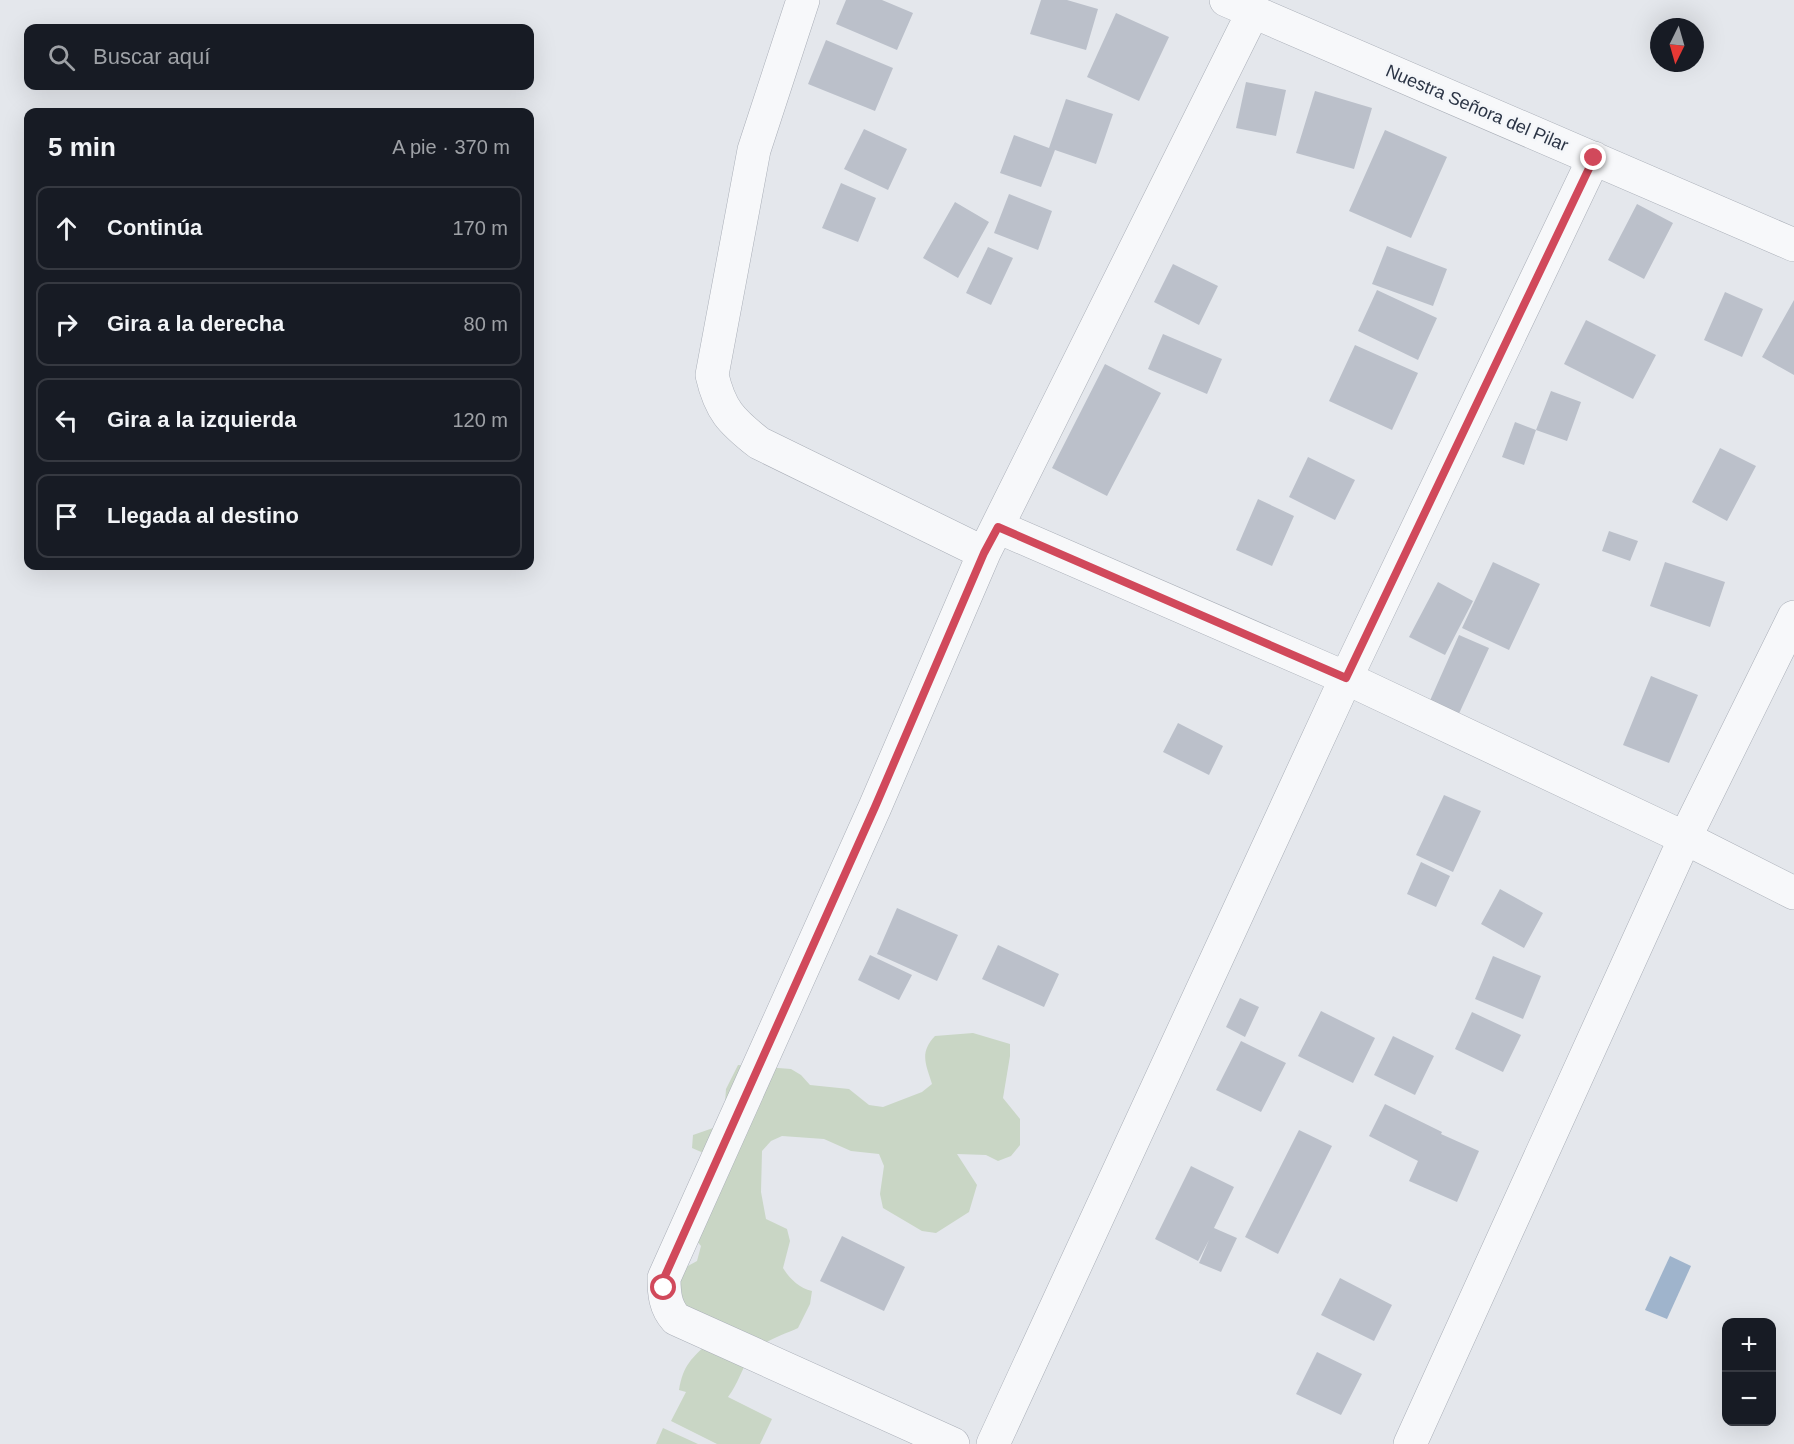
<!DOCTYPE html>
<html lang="es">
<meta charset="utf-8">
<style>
:root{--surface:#171b24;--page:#242831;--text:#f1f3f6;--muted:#9ea1a6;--line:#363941}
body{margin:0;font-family:Arial,sans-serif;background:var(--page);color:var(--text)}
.controls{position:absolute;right:18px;bottom:18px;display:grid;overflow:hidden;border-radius:12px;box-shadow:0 6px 24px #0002}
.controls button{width:54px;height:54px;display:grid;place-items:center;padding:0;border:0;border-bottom:2px solid var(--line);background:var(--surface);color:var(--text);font:30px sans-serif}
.compass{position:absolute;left:1650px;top:18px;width:54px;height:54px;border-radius:50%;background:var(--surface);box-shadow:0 6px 24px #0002;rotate:185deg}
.stop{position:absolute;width:18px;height:18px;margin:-14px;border:4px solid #d1495b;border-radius:50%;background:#fff}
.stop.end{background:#d1495b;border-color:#fff;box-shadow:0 2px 6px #0008}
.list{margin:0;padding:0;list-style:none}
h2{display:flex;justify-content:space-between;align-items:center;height:78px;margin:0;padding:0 24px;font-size:26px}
h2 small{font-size:20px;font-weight:400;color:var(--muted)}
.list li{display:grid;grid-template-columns:39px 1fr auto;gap:18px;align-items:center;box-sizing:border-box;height:84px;margin:0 12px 12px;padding:0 12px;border:2px solid var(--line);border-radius:12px}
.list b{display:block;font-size:22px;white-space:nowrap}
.list em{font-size:20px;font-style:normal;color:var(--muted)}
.icon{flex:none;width:33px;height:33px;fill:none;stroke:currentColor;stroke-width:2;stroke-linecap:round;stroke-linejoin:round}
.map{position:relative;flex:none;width:1794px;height:1444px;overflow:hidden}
.search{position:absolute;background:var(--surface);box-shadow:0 6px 24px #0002;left:24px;top:24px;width:510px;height:66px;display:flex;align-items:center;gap:15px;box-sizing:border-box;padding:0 21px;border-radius:12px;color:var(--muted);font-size:22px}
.panel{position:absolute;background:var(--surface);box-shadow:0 6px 24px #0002;left:24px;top:108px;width:510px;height:462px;border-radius:12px}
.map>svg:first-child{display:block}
</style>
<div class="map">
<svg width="1794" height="1444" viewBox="0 0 1794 1444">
<rect width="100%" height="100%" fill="#e4e7ec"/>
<!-- green -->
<path fill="#c9d6c5" d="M973 1033 1010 1044V1056L1003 1098 1020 1119V1145L1011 1156 998 1161 986 1155 957 1154 977 1185 969 1212 936 1233 922 1231 883 1208 880 1194 884 1166 879 1154 851 1151 824 1139 782 1136 771 1141 762 1151 761 1192 766 1219 787 1229 790 1241 783 1268C790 1279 799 1288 812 1291L810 1304 798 1328C785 1334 760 1342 751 1355 742 1368 738 1384 728 1397L772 1419 760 1444H717L671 1421 686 1392 679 1390C683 1365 692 1358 709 1342L682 1313 677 1272 697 1261 701 1246 692 1235 715 1158 692 1148 693 1135 716 1127 724 1117 726 1089 738 1065 791 1069 801 1075 810 1085 849 1089 869 1105 883 1107 922 1092 932 1084C926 1064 919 1053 935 1036Z
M663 1428 698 1444H656Z"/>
<!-- water -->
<path fill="#9fb4cc" d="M1670 1256 1691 1266 1667 1319 1645 1310Z"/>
<!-- building -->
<path fill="#bbc0ca" d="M846 0H882L913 13 897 50 836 24Z
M1041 0H1067L1098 9 1086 50 1030 34Z
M1116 13 1169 37 1139 101 1087 77Z
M826 40 893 68 875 111 808 84Z
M1246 82 1286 90 1276 136 1236 128Z
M1315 91 1372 108 1354 169 1296 153Z
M1066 99 1113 114 1096 164 1055 150 1041 187 1000 173 1014 135 1049 148Z
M864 129 907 149 888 190 844 169Z
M1385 130 1447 157 1411 238 1349 211Z
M841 183 876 198 858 242 822 228Z
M1009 194 1052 211 1038 250 994 233Z
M955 202 989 222 958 278 923 258Z
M1637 204 1673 223 1644 279 1608 260Z
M1387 246 1447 269 1433 306 1372 284Z
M988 247 1013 258 991 305 966 293Z
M1173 264 1218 286 1199 325 1154 302Z
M1377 290 1437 318 1418 360 1358 331Z
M1725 292 1763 309 1742 357 1704 340Z
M1794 300V375L1762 357Z
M1586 320 1656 355 1633 399 1564 364Z
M1163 334 1222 359 1207 394 1148 369Z
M1355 345 1418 373 1392 430 1329 401Z
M1105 364 1161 393 1107 496 1052 468Z
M1551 391 1581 402 1567 441 1536 430Z
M1515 422 1536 430 1524 465 1502 457Z
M1720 448 1756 466 1727 521 1692 502Z
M1308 457 1355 480 1335 520 1289 497Z
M1258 499 1294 516 1272 566 1236 550Z
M1609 531 1638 541 1630 561 1602 551Z
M1493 562 1540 584 1509 650 1462 628Z
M1665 562 1725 582 1710 627 1650 606Z
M1438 582 1473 601 1445 655 1409 637Z
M1459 635 1489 648 1457 718 1428 705Z
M1651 676 1698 695 1669 763 1623 745Z
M1178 723 1223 746 1209 775 1163 752Z
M1444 795 1481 811 1453 872 1416 855Z
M1421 862 1450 876 1436 907 1407 894Z
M1500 889 1543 913 1524 948 1481 924Z
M897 908 958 935 937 981 877 954Z
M998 945 1059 974 1044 1007 982 979Z
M870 955 912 975 899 1000 858 980Z
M1493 956 1541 976 1523 1019 1475 999Z
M1240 998 1259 1007 1245 1037 1226 1027Z
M1321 1011 1375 1038 1353 1083 1298 1056Z
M1472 1012 1521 1035 1503 1072 1455 1049Z
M1393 1036 1434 1056 1415 1095 1374 1075Z
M1241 1041 1286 1063 1261 1112 1216 1090Z
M1385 1104 1442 1132 1441 1134 1479 1151 1457 1202 1409 1181 1418 1161 1369 1136Z
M1299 1130 1332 1146 1278 1254 1245 1237Z
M1191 1166 1234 1187 1214 1228 1237 1238 1221 1272 1199 1263 1209 1240 1198 1261 1155 1239Z
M842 1236 905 1267 884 1311 820 1281Z
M1340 1278 1392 1305 1374 1341 1321 1315Z
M1317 1352 1362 1374 1341 1415 1296 1394Z"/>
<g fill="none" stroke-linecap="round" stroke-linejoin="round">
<defs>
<path id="minor" d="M803 0 754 150 712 375C720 410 731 421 759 443L984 553
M1226 0 1794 245
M998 527 1346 678 1685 838 1794 893
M953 1444 676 1319C665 1307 664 1293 664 1278L875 807 984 553 1253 12
M993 1444 1346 678 1594 158
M1410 1444 1685 838 1794 617"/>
</defs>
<!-- minor casing -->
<use href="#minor" stroke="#a9aeb7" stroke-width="34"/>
<!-- minor -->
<use href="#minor" stroke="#f7f8fa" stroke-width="33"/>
</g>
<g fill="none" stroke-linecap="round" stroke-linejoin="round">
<!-- route -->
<path stroke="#d1495b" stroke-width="8" d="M664 1288V1278L875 807 984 553 998 527 1346 678 1594 158"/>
</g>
<g text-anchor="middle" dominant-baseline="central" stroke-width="5" stroke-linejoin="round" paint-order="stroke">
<!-- street labels -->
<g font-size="18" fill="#2b3445" stroke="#f4f6f9">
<text transform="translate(1477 108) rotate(23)">Nuestra Señora del Pilar</text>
</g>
</g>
</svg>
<div class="controls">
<button>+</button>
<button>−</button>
</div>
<svg class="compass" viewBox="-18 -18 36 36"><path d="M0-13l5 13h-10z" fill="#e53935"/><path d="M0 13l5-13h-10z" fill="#9ea1a6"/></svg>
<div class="stop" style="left:664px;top:1288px"></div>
<div class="stop end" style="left:1594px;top:158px"></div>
<div class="search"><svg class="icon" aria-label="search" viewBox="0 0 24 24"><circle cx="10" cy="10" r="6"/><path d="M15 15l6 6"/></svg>Buscar aquí</div>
<section class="panel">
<h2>5 min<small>A pie · 370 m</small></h2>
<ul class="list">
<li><svg class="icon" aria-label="ahead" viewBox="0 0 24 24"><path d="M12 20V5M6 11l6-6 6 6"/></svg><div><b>Continúa</b></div><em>170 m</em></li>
<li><svg class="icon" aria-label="right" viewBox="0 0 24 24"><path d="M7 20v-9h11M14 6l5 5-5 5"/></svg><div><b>Gira a la derecha</b></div><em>80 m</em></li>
<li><svg class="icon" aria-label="left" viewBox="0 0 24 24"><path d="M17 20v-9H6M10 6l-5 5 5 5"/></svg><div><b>Gira a la izquierda</b></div><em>120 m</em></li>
<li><svg class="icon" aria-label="arrive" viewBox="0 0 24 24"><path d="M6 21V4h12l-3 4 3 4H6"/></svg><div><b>Llegada al destino</b></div></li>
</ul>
</section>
</div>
